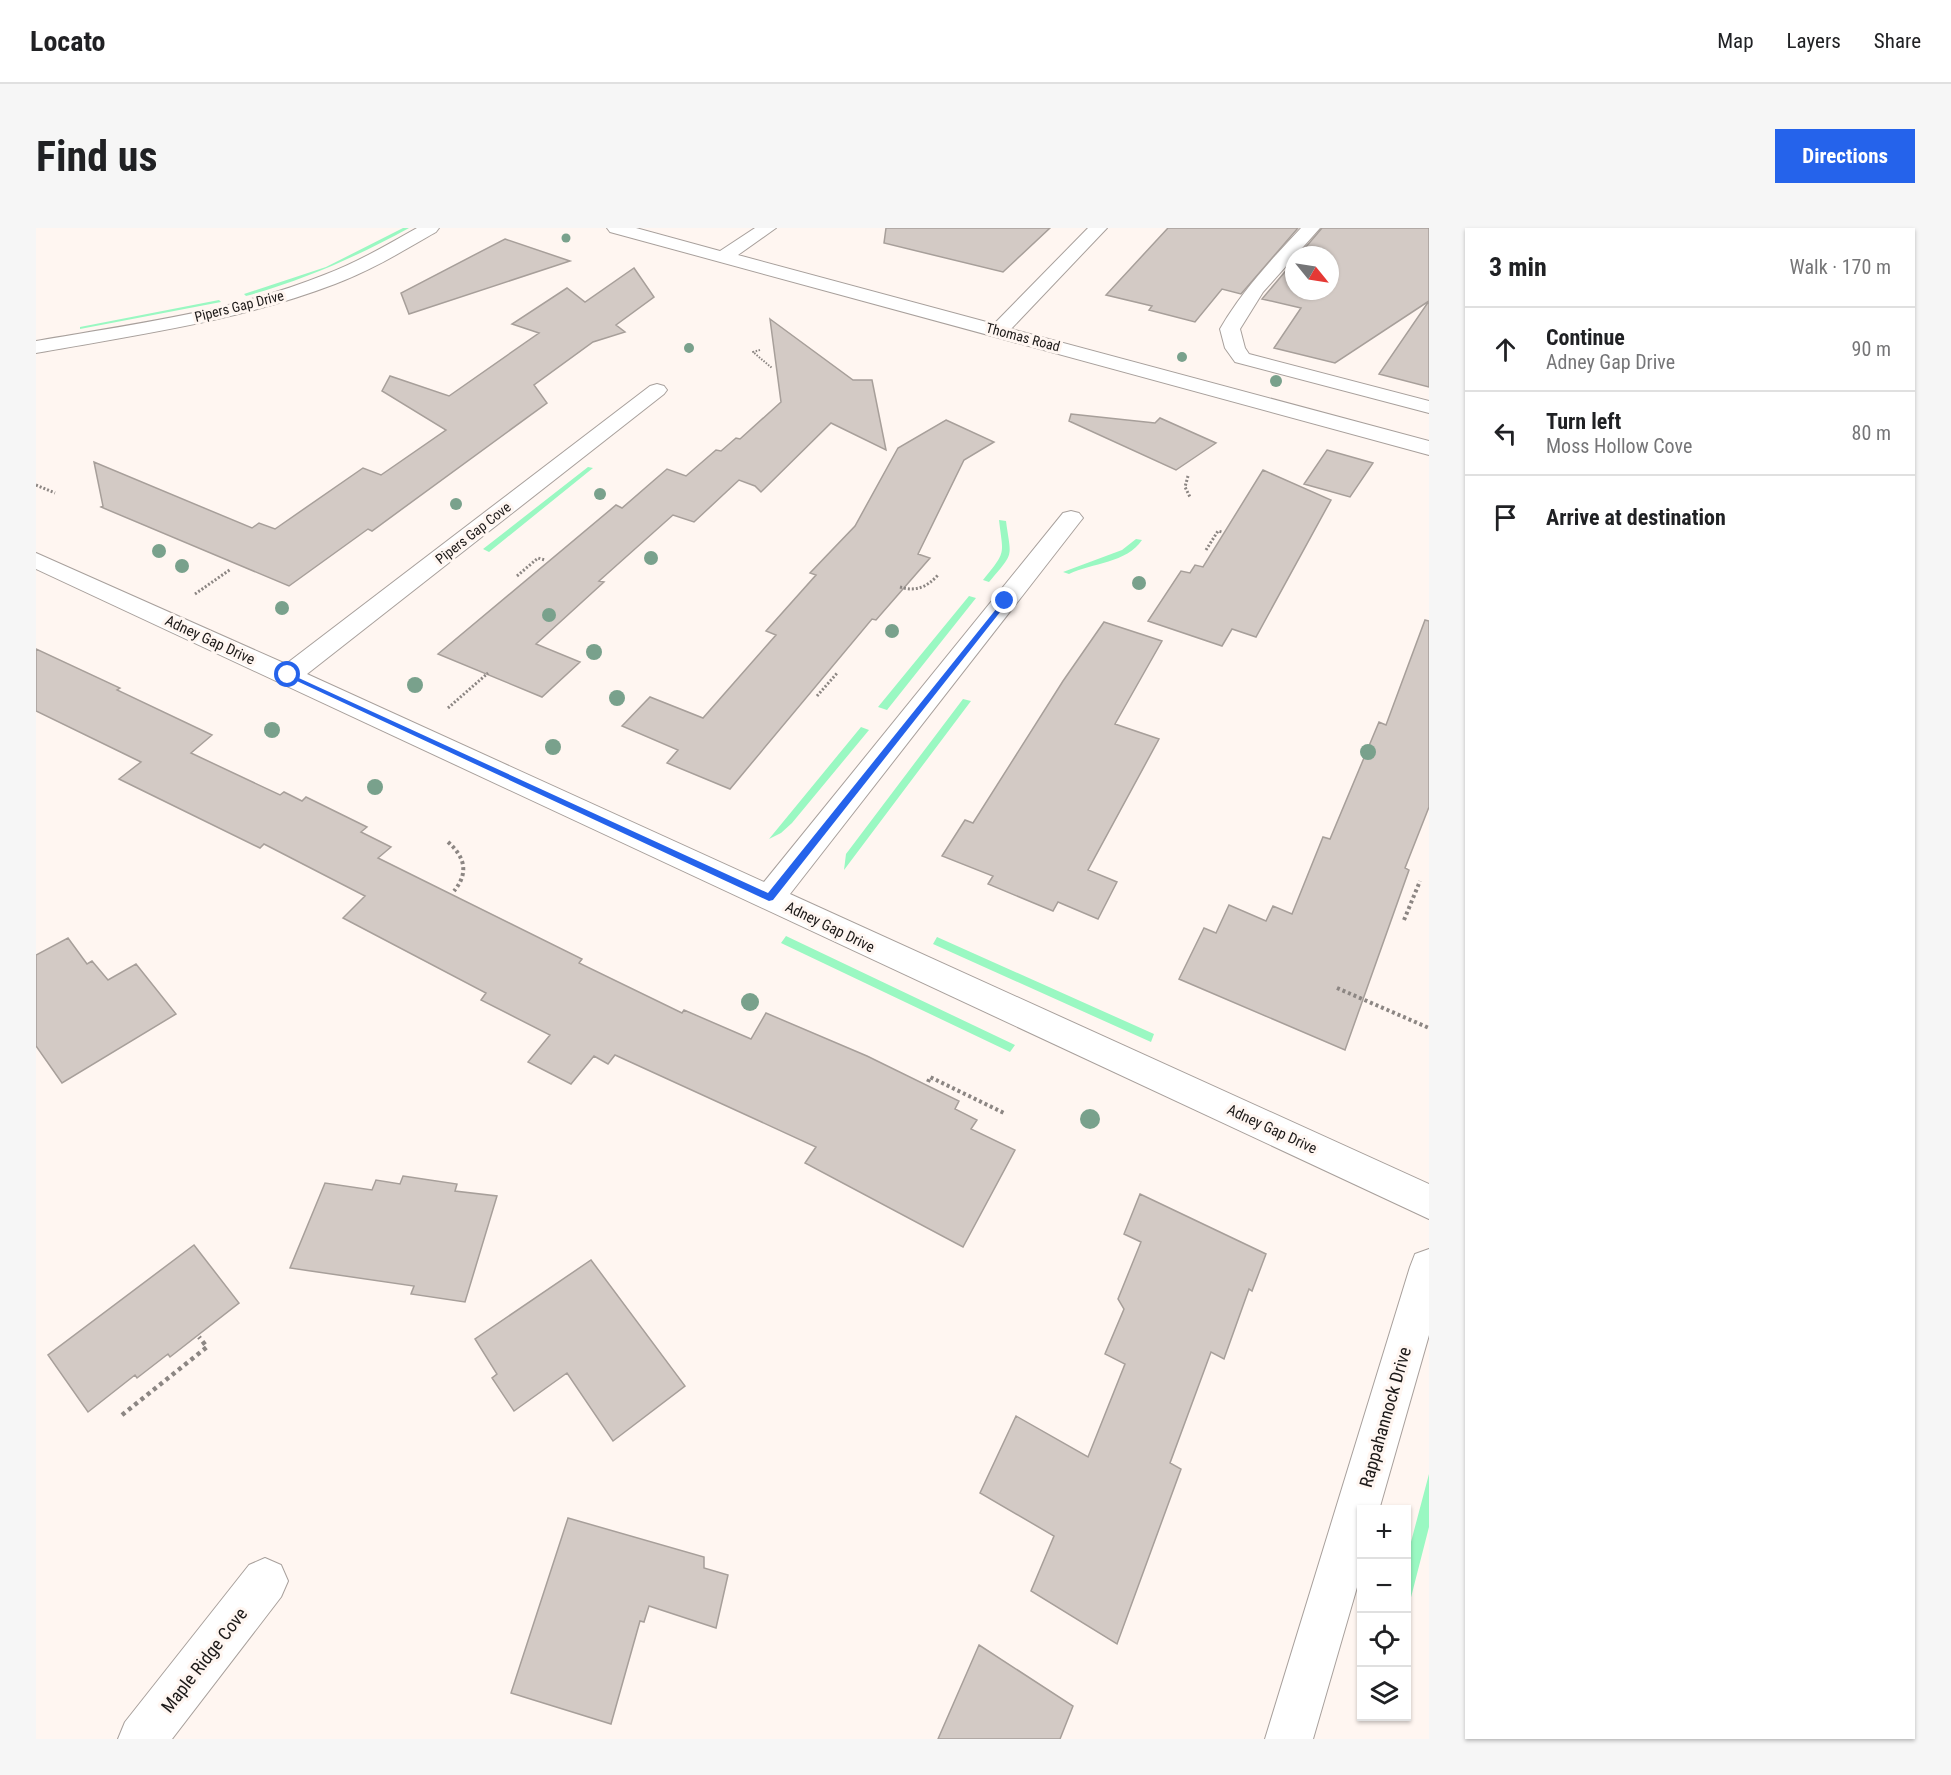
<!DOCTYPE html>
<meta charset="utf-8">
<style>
:root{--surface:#fff;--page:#f6f6f6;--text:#202124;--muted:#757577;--line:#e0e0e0;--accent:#2563eb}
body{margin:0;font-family:"Roboto Condensed",sans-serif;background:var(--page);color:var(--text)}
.controls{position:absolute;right:18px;bottom:18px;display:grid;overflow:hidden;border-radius:0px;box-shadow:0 2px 4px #0004}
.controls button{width:54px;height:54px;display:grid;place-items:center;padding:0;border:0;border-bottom:2px solid var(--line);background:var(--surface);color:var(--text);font:30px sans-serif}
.compass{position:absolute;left:1249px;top:18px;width:54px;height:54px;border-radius:50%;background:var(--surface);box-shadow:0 2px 4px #0004;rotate:120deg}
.stop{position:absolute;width:18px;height:18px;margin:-14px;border:4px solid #2563eb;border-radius:50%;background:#fff}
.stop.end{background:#2563eb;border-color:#fff;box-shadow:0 2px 6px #0008}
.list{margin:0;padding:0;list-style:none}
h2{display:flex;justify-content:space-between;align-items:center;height:78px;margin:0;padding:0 24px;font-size:26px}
h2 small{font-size:20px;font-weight:400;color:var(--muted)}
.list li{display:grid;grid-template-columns:39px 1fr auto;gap:18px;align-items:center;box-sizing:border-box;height:84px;padding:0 24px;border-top:2px solid var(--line)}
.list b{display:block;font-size:22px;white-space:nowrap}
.list p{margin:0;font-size:20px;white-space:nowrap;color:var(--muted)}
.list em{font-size:20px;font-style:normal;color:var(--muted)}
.icon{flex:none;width:33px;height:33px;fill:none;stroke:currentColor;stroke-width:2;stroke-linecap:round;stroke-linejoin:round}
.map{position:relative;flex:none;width:1393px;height:1511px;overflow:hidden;border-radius:0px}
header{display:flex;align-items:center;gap:36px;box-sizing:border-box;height:84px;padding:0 30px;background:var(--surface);border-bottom:2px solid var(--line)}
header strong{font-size:28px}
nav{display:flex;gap:33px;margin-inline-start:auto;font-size:21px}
.intro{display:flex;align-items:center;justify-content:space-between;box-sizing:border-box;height:144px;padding:0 36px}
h1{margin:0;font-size:42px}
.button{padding:15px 27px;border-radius:0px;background:var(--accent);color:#fff;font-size:21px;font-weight:700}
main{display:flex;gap:36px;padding:0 36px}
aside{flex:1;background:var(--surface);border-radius:0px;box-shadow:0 2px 4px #0004}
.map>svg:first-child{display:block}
</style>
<header>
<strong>Locato</strong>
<nav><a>Map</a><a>Layers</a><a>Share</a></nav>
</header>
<div class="intro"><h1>Find us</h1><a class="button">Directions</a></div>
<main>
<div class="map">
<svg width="1393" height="1511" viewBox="0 0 1393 1511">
<rect width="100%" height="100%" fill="#fff6f1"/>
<!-- green -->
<path fill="#9af8c2" d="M367 0H373C320 29 268 52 210 68L208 66 290 39Z
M183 72 185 74 44 101V99Z
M552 239 557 240 453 324 447 321Z
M963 292 970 293C975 331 979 323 953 354L947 352C971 323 967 327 963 292Z
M1100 311 1106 312C1091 335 1056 335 1033 346L1027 344 1086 322Z
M933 368 940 370 851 482 842 479Z
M927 471 935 473 808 642 810 626Z
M825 499 833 502 756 595 745 605 733 611Z
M750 708 979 817 974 824 745 715Z
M901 709 1118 806 1115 814 897 716Z
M1393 1246V1299L1371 1385V1329Z"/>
<!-- building -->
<path fill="#d3cac5" stroke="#a79f9a" stroke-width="1.5" d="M850 0H1014L967 44 848 15Z
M1132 0H1262L1205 66 1186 61 1159 94 1113 82 1116 78 1070 67Z
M1286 0H1393V159L1343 146 1393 73 1299 135 1238 120 1265 80 1226 71 1258 33V63H1294V27H1263Z
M469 11 534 33 373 86 365 65Z
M598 40 618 69 580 97 589 104 557 114 498 157 511 175 336 303 332 301 253 358 65 279 67 278 58 234 216 300 223 295 239 301 327 240 345 247 410 202 346 163 354 148 413 168 503 105 476 96 531 60 549 74Z
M734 91 817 152H836L850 222 795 195 725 264 719 258 703 252 658 294 637 287 563 353 568 354 500 416 544 434 506 469 402 426 580 277 586 280 631 241 650 248 680 222 685 223 700 210 704 211 745 174Z
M1035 186 1119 195 1124 190 1180 215 1140 242 1033 193Z
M910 192 958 214 928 232 882 326 894 330 840 392 836 391 694 561 631 535 642 522 586 498 614 469 667 490 740 407 730 403 780 347 774 345 819 298 862 220Z
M1291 222 1337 235 1314 269 1268 256Z
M1227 242 1295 272 1220 409 1196 401 1186 418 1112 393 1145 343 1154 345 1159 337 1167 339Z
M1389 392 1393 393V579L1369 640 1373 642 1309 822 1143 751 1168 700 1180 705 1193 677 1230 693 1237 678 1256 686 1287 609 1294 611 1343 494 1350 497Z
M1068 394 1126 413 1079 496 1123 511 1052 642 1081 654 1062 691 1022 674 1017 683 952 656 957 648 906 628 929 592 937 595 1027 453Z
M0 421 84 460 81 462 176 507 155 525 244 567 248 564 266 573 270 569 331 599 325 604 355 619 342 630 546 731 543 735 646 785 648 782 715 811 730 785 831 828 923 873 919 881 941 892 935 901 979 922 927 1019 769 935 780 919 579 827 572 836 558 828 535 856 492 834 514 807 445 772 450 765 307 690 329 668 228 616 224 620 83 551 105 534 0 483Z
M32 710 51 736 56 733 72 752 100 736 140 786 26 855 0 818V727Z
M367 948 421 956 419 963 461 968 429 1074 375 1066 378 1058 254 1040 289 955 336 962 340 952 364 956Z
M1104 966 1230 1026 1216 1063 1213 1061 1188 1131 1175 1124 1134 1235 1145 1241 1081 1416 995 1363 1018 1308 944 1265 980 1188 1052 1229 1089 1136 1069 1126 1088 1081 1082 1071 1105 1014 1088 1006Z
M158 1017 203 1075 134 1129 132 1126 101 1150 99 1147 52 1184 12 1127Z
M555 1032 649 1158 577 1213 531 1145 478 1183 456 1150 461 1146 439 1111Z
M532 1290 668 1329V1340L692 1347 680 1400 613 1378 608 1394 604 1393 575 1496 475 1465Z
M943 1417 1037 1478 1024 1511H902Z"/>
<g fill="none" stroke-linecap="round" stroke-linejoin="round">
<defs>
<path id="minor" d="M381 0H403L400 4C367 23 334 43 299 56 203 93 100 107 0 125V113C96 96 196 84 288 47 320 35 351 17 381 0Z
M571 0H600L684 23 719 0H740L702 27 958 96 1052 0H1071L975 101 1393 213V227L574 4Z
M1265 0H1284L1227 64 1204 101 1209 120 1213 126 1393 173V185L1199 134 1189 120 1184 101C1206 63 1235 32 1265 0Z
M621 156 628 158 631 162 628 166 271 446 728 654 1027 285 1035 283 1043 285 1047 290 1043 295 754 666 1393 956V991L0 341V325L250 436 614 158Z
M1393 1021V1107L1343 1282H1326V1342L1277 1511H1229L1374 1039 1379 1026Z
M229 1330 245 1337 252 1353 245 1369 136 1511H82L89 1494 213 1337Z"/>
</defs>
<!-- minor casing -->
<use href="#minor" stroke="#a8a09c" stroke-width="2"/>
<!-- path-far3 -->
<path stroke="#8c8683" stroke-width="2" stroke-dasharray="1.5 1.5" stroke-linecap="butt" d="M724 122 717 124 736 140"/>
<!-- path-far2 -->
<path stroke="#8c8683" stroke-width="3" stroke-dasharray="2 2" stroke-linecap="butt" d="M1152 248 1149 259 1154 269
M0 257 19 265
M1170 322 1182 303 1186 304
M481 348 502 330 509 332
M864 359C880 364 891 359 902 347
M159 366 195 341
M781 468 802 444
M412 480 452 445"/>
<!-- path-far1 -->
<path stroke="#8c8683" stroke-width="4" stroke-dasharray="3 3" stroke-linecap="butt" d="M412 614C429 629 433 645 418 663
M1368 692 1384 653
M1301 760 1393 800
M892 854 894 849 970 886"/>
<!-- path -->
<path stroke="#8c8683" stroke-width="4.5" stroke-dasharray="4 4" stroke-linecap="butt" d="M86 1187 171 1119 163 1109"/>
<!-- minor -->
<use href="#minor" fill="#fff" fill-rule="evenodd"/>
</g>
<!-- trees -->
<g fill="#79a18c">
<circle cx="530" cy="10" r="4.5"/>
<circle cx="653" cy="120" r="5"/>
<circle cx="1146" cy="129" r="5"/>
<circle cx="1240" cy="153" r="6"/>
<circle cx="564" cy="266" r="6"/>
<circle cx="420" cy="276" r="6"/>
<circle cx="123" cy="323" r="7"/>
<circle cx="615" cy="330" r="7"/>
<circle cx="146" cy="338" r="7"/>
<circle cx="1103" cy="355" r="7"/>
<circle cx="246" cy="380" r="7"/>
<circle cx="513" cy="387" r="7"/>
<circle cx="856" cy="403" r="7"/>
<circle cx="558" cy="424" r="8"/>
<circle cx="379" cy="457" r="8"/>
<circle cx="581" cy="470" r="8"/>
<circle cx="236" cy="502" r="8"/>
<circle cx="517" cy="519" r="8"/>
<circle cx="1332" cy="524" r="8"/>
<circle cx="339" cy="559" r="8"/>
<circle cx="714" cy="774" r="9"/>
<circle cx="1054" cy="891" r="10"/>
</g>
<!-- route -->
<path fill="#2563eb" d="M969 370 973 373 972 374 737 672 733 673 248 447 254 446 732 665Z"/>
<g text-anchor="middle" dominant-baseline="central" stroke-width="6" stroke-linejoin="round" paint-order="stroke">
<!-- far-street labels -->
<g font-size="14" fill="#1c1918" stroke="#fff6f1">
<text transform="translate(203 78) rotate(-14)">Pipers Gap Drive</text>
<text transform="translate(987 109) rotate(15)">Thomas Road</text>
<text transform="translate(437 305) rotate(-38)">Pipers Gap Cove</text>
</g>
<!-- street labels -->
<g font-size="15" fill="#1c1918" stroke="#fff6f1">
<text transform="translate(174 412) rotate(25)">Adney Gap Drive</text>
<text transform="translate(794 699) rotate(26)">Adney Gap Drive</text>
<text transform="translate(1236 901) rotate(25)">Adney Gap Drive</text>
</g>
<!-- near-street labels -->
<g font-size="18" fill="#1c1918" stroke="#fff6f1">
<text transform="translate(1349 1189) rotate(-74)">Rappahannock Drive</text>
<text transform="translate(168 1432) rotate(-52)">Maple Ridge Cove</text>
</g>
</g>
</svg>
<div class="controls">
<button>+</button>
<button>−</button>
<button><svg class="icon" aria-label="locate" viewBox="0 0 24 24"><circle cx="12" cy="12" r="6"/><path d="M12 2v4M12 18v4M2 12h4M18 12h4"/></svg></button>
<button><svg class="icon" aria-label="layers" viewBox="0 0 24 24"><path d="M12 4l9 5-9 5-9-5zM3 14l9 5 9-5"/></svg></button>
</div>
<svg class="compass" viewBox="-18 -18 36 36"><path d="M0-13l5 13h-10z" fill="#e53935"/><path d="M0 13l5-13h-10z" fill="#757577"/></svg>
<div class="stop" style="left:252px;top:447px"></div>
<div class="stop end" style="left:969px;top:373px"></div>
</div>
<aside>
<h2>3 min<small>Walk · 170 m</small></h2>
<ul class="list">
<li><svg class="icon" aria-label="ahead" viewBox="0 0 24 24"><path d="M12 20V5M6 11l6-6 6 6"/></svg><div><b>Continue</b><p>Adney Gap Drive</p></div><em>90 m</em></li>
<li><svg class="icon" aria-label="left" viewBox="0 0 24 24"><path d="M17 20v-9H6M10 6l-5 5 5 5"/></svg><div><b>Turn left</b><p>Moss Hollow Cove</p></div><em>80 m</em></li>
<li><svg class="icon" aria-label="arrive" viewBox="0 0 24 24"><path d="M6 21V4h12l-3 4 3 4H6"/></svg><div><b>Arrive at destination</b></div></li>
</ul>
</aside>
</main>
